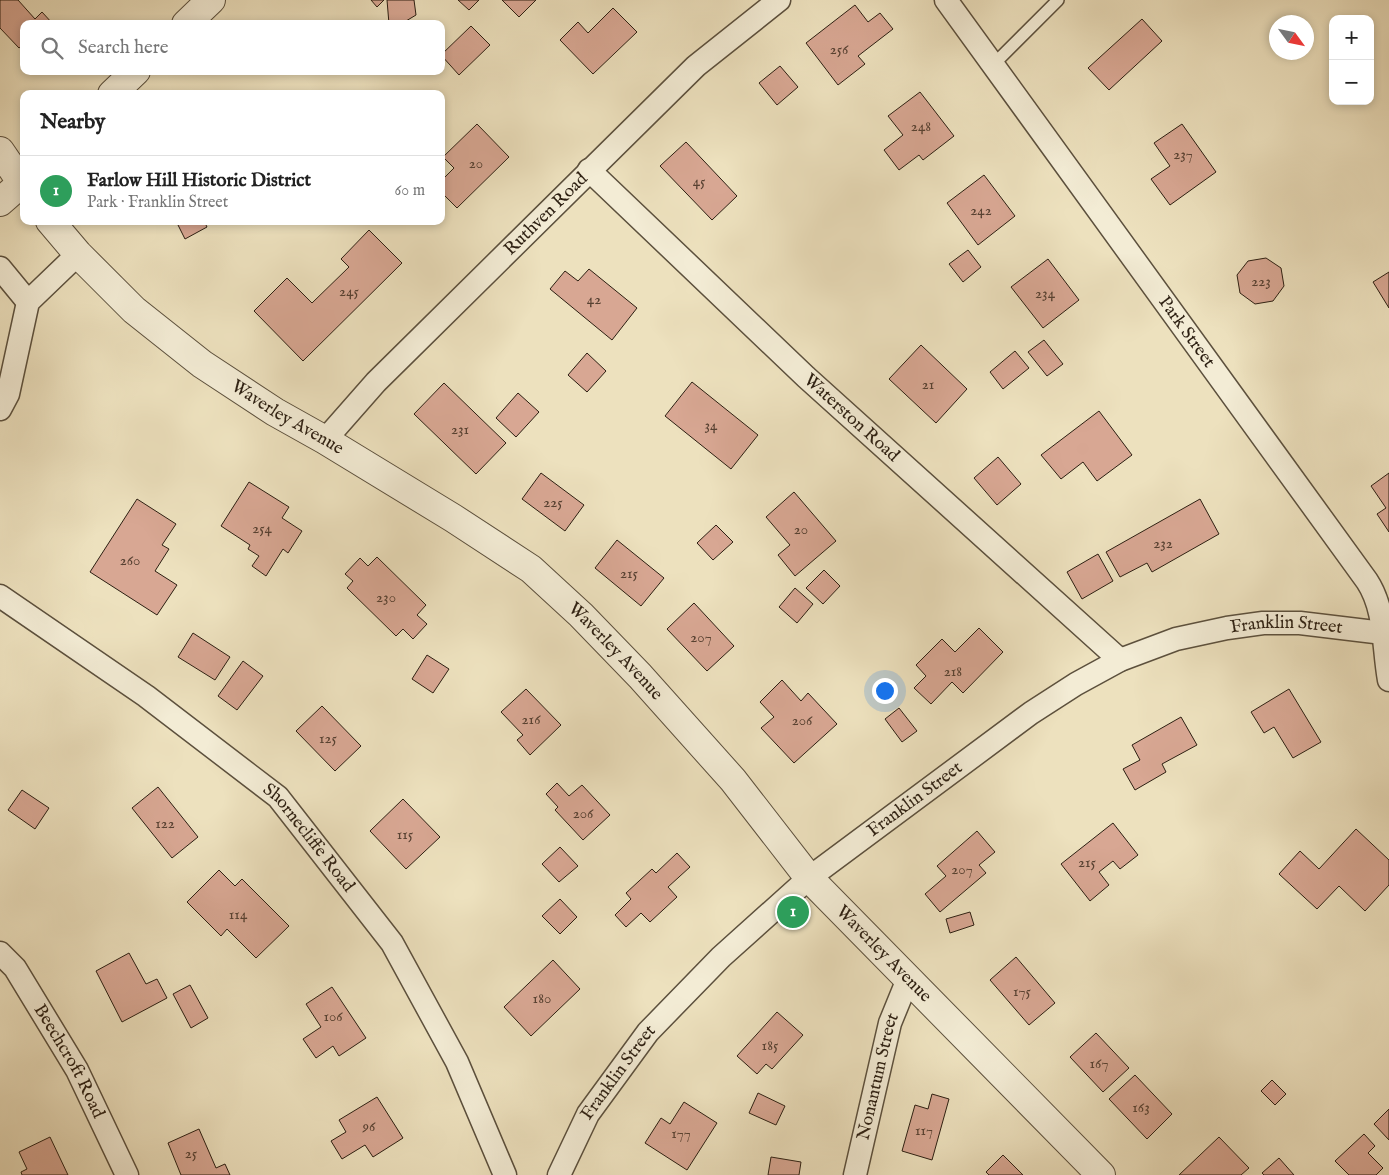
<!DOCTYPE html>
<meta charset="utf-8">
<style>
:root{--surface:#fff;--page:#f6f6f6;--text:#222;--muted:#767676;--line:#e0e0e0;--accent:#111827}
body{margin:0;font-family:"IM FELL English",serif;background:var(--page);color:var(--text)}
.controls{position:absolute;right:15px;top:15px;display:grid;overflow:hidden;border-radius:10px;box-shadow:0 2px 8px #0003}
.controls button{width:45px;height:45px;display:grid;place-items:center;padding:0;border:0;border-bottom:1px solid var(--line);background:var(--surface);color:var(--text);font:25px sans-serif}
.compass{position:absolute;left:1269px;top:15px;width:45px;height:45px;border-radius:50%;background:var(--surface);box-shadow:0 2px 8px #0003;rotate:123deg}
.you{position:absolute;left:884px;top:690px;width:18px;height:18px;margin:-12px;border:4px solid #fff;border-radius:50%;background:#1a73e8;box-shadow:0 0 0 8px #1a73e833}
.badge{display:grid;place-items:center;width:32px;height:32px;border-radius:50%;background:var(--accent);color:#fff;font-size:16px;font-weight:700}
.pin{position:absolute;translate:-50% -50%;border:2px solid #fff;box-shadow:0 1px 5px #0006}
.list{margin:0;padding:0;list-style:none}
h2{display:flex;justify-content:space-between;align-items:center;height:65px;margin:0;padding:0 20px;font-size:21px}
h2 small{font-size:16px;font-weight:400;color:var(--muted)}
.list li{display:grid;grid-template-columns:32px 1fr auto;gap:15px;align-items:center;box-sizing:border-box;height:70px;padding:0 20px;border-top:1px solid var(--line)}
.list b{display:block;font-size:19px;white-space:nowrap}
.list p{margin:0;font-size:16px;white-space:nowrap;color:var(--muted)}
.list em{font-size:16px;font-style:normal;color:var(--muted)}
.icon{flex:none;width:28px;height:28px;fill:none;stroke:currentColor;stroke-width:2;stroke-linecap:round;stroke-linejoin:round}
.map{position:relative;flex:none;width:1389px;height:1175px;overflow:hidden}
.search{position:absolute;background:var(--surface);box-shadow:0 2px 8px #0003;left:20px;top:20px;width:425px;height:55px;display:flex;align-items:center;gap:12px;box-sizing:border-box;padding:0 18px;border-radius:10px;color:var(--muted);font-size:19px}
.panel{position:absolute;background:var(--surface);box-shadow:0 2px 8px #0003;left:20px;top:90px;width:425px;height:135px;border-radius:10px}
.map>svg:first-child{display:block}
</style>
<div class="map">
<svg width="1389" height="1175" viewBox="0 0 1389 1175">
<rect width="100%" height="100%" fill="#ede1be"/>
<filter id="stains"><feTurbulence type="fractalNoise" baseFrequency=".004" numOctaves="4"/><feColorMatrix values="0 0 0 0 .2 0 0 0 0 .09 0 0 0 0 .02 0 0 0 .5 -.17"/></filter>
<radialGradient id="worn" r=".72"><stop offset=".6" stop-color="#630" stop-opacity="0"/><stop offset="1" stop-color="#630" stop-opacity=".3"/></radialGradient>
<!-- building -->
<path fill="#d8a793" stroke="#2c1f12" d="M0 0H18L35 19 42 12 53 24H24V44L19 48 0 28Z
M371 0H384L377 7Z
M387 0H414L416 15 401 24H389Z
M458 0H479L469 10Z
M502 0H536L519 17Z
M855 5 868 22 880 13 893 29 858 56 865 64 838 85 806 43Z
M613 8 637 32 593 74 560 40 578 22 588 33Z
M1142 19 1162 41 1109 90 1088 68Z
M471 26 490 45 459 75 441 55Z
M780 66 798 87 777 105 759 83Z
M920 92 954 136 923 160 919 155 899 170 884 150 903 135 888 116Z
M477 124 509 157 457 208 441 192V181L454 168 443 157Z
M1182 124 1216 172 1170 205 1151 179 1170 166 1154 143Z
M686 142 737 196 712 220 660 166Z
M984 175 1015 216 978 245 947 203Z
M176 221H204L207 227 185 239Z
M369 230 402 263 303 361 254 311 287 278 312 303 349 267 341 259Z
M968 250 981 267 963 282 949 264Z
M1266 258 1281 268 1284 286 1273 301 1255 304 1240 293 1237 275 1248 261Z
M1048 259 1079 300 1043 328 1011 287Z
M589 269 637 308 612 340 550 289 565 271 578 281Z
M1389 272V308L1373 282Z
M1044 340 1063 364 1047 376 1028 352Z
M921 345 967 389 936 423 889 379Z
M1015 351 1029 368 1003 389 990 372Z
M587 353 606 371 587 392 568 375Z
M692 382 758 435 731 469 665 416Z
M444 383 506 443 476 474 414 414Z
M518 393 539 412 516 437 496 418Z
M1099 411 1132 455 1097 481 1083 462 1061 479 1041 455Z
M998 457 1021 484 997 505 974 478Z
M541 473 584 505 565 531 522 499Z
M1389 473V532L1377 514 1386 508 1371 486Z
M249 482 289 507 282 518 302 531 288 553 283 549 266 576 252 566 259 556 248 549 250 545 221 526Z
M794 492 836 541 795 576 778 555 790 545 766 517Z
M137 499 176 524 162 545 169 549 155 571 177 585 157 615 90 572Z
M1200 499 1219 534 1152 572 1147 563 1120 577 1106 552Z
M716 525 733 542 713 560 697 543Z
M617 540 664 578 641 606 595 568Z
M1098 554 1113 581 1082 599 1067 572Z
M377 557 426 605 417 615 427 624 413 639 403 629 396 636 347 588 353 581 345 574 360 558 368 566Z
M824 570 840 586 823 604 806 588Z
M795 588 813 604 797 623 779 607Z
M694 603 734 646 707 671 667 629Z
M979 628 1003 652 963 693 952 682 931 704 914 688 926 676 916 665 942 639 955 652Z
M193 633 230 657 215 680 178 657Z
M427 655 449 669 433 693 412 679Z
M243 661 263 676 237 710 218 696Z
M782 680 801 701 808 693 837 724 794 763 761 728 774 717 760 702Z
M526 689 561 725 530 755 517 740 523 735 501 712Z
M1289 689 1321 742 1293 758 1274 727 1264 733 1251 712Z
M322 706 361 746 335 771 296 731Z
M899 708 917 731 902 742 885 719Z
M1181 717 1197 745 1162 764 1166 772 1135 790 1123 769 1140 760 1132 745Z
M557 783 569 796 582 785 610 815 583 840 555 810 558 807 546 794Z
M158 787 198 837 172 858 132 808Z
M22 790 49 808 35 829 8 810Z
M403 799 440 837 406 869 370 831Z
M1113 823 1138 855 1120 869 1113 861 1099 872 1109 885 1090 901 1061 864Z
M1356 829 1389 860V885L1365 911 1339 886 1317 909 1279 874 1300 851 1319 869Z
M977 831 995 852 979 865 986 873 940 912 925 894 946 876 937 866Z
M560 847 578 866 559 882 542 864Z
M677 853 690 867 668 887 677 897 650 922 641 913 626 927 615 915 631 899 626 893 652 869 656 873Z
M219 870 235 886 242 879 289 926 256 958 227 929 221 936 187 902Z
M560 899 577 917 560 934 542 916Z
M970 912 974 925 950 933 946 919Z
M129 953 146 984 157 979 167 998 122 1022 96 971Z
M1016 957 1055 1003 1029 1025 990 980Z
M553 960 580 989 531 1036 504 1007Z
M190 985 208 1018 191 1028 173 994Z
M332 987 366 1038 339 1056 333 1046 316 1058 303 1039 321 1027 306 1004Z
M777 1012 803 1035 772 1069 766 1064 757 1074 737 1056Z
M1096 1033 1129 1068 1103 1092 1070 1057Z
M1135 1075 1172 1114 1147 1139 1109 1099Z
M1272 1080 1286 1094 1275 1105 1261 1091Z
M758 1093 785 1106 776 1125 749 1113Z
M932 1094 949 1099 932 1160 902 1151 915 1105 928 1109Z
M377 1097 403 1138 373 1157 365 1145 342 1159 331 1141 346 1132 339 1120Z
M684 1102 717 1123 687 1170 645 1143 661 1118 670 1124Z
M1389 1109V1140L1374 1124Z
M199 1129 216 1168 225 1164 230 1175H181L168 1143Z
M1364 1134 1375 1146 1368 1153 1383 1168 1376 1175H1349L1335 1161Z
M50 1137 68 1175H22L21 1172 27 1169 19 1152Z
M1219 1137 1249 1168 1241 1175H1179Z
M1003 1155 1023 1175H989L986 1172Z
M771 1157 801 1162 799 1175H768Z
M1279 1158 1294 1175H1264L1262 1173Z"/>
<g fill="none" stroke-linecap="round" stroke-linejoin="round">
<defs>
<path id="service" d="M993 65 1058 0"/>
<g id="minor">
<path id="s1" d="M946 0 1367 581C1386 610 1383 647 1389 680"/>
<path id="s2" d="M589 170 806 377 1120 660"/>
<path d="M0 268 28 302"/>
<path d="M0 409 8 394 28 302 78 254"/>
<path id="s3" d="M325 440 376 382 696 66 779 0"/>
<path id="s4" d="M0 596 146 696 278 797 392 943 457 1062 505 1175"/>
<path id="s5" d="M0 953 15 968 77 1070 127 1175"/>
<path id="s6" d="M559 1175 588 1114 648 1032 721 957 809 878 1031 713 1076 684 1120 660 1176 639 1227 628 1263 623H1300L1383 633 1389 632"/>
<path id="s7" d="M855 1175 890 1023 908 979"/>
</g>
<g id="tertiary">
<path d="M186 24 211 0"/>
<path d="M112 94 136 71"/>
<path d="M0 151 24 186"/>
<path d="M0 202 24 181"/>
<path id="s8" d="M50 221 78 254 134 310 202 364 275 412 325 440 453 518 531 569 581 615 640 676 733 780 809 878 1101 1175"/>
</g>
</defs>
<!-- service casing -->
<use href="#service" stroke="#5c503d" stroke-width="14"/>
<!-- minor casing -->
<use href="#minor" stroke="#5c503d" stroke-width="25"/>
<!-- tertiary casing -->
<use href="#tertiary" stroke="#5c503d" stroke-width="30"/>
<!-- service -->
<use href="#service" stroke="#f3ecd5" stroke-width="11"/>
<!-- minor -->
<use href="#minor" stroke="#f3ecd5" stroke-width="22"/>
<!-- tertiary -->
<use href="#tertiary" stroke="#f3ecd5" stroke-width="28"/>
</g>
<g text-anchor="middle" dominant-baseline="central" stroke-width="5" stroke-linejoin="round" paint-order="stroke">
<!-- number labels -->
<g font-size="15" fill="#574132">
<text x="839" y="49">256</text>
<text x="921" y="126">248</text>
<text x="1183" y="154">237</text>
<text x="476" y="163">20</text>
<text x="699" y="181">45</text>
<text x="981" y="210">242</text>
<text x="1261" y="281">223</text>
<text x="349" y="291">245</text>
<text x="1045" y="293">234</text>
<text x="594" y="299">42</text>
<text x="928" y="384">21</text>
<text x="711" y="425">34</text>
<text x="460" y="429">231</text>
<text x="553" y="502">225</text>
<text x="262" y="528">254</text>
<text x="801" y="529">20</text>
<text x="1163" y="543">232</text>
<text x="130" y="560">260</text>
<text x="629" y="573">215</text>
<text x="386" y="597">230</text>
<text x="701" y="637">207</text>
<text x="953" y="671">218</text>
<text x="531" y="719">216</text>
<text x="802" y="720">206</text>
<text x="328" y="738">125</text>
<text x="583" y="813">206</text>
<text x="165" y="823">122</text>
<text x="405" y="834">115</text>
<text x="1087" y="862">215</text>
<text x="962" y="869">207</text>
<text x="238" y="914">114</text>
<text x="1022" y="991">175</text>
<text x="542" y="998">180</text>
<text x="333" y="1016">106</text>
<text x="770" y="1045">185</text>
<text x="1099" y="1063">167</text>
<text x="1141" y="1107">163</text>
<text x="369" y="1126">96</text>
<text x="924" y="1130">117</text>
<text x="681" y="1133">177</text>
<text x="191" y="1153">25</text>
</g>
<!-- street labels -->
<g font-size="18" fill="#2c1f12" stroke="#f3ecd5">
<text stroke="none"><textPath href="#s3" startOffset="316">Ruthven Road</textPath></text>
<text stroke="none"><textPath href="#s1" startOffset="410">Park Street</textPath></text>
<text stroke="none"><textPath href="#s8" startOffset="310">Waverley Avenue</textPath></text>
<text stroke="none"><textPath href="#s2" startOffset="361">Waterston Road</textPath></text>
<text stroke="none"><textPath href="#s6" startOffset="944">Franklin Street</textPath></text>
<text stroke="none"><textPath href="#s8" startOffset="715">Waverley Avenue</textPath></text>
<text stroke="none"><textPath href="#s6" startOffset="524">Franklin Street</textPath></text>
<text stroke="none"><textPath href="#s4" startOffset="394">Shornecliffe Road</textPath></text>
<text stroke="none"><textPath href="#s8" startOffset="1120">Waverley Avenue</textPath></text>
<text stroke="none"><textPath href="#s5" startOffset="129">Beechcroft Road</textPath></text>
<text stroke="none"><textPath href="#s6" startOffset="119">Franklin Street</textPath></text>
<text stroke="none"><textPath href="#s7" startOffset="101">Nonantum Street</textPath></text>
</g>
</g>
<rect width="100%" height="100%" filter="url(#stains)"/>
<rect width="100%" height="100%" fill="url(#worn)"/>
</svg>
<div class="controls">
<button>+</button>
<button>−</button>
</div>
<svg class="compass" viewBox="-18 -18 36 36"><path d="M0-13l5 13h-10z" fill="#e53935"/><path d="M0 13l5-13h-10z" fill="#767676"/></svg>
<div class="you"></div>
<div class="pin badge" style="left:793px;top:912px;background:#2e9e5b">1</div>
<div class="search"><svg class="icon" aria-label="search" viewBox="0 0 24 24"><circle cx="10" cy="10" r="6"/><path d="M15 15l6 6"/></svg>Search here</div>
<section class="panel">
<h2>Nearby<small></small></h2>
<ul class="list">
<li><span class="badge" style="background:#2e9e5b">1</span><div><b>Farlow Hill Historic District</b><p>Park · Franklin Street</p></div><em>60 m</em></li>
</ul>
</section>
</div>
